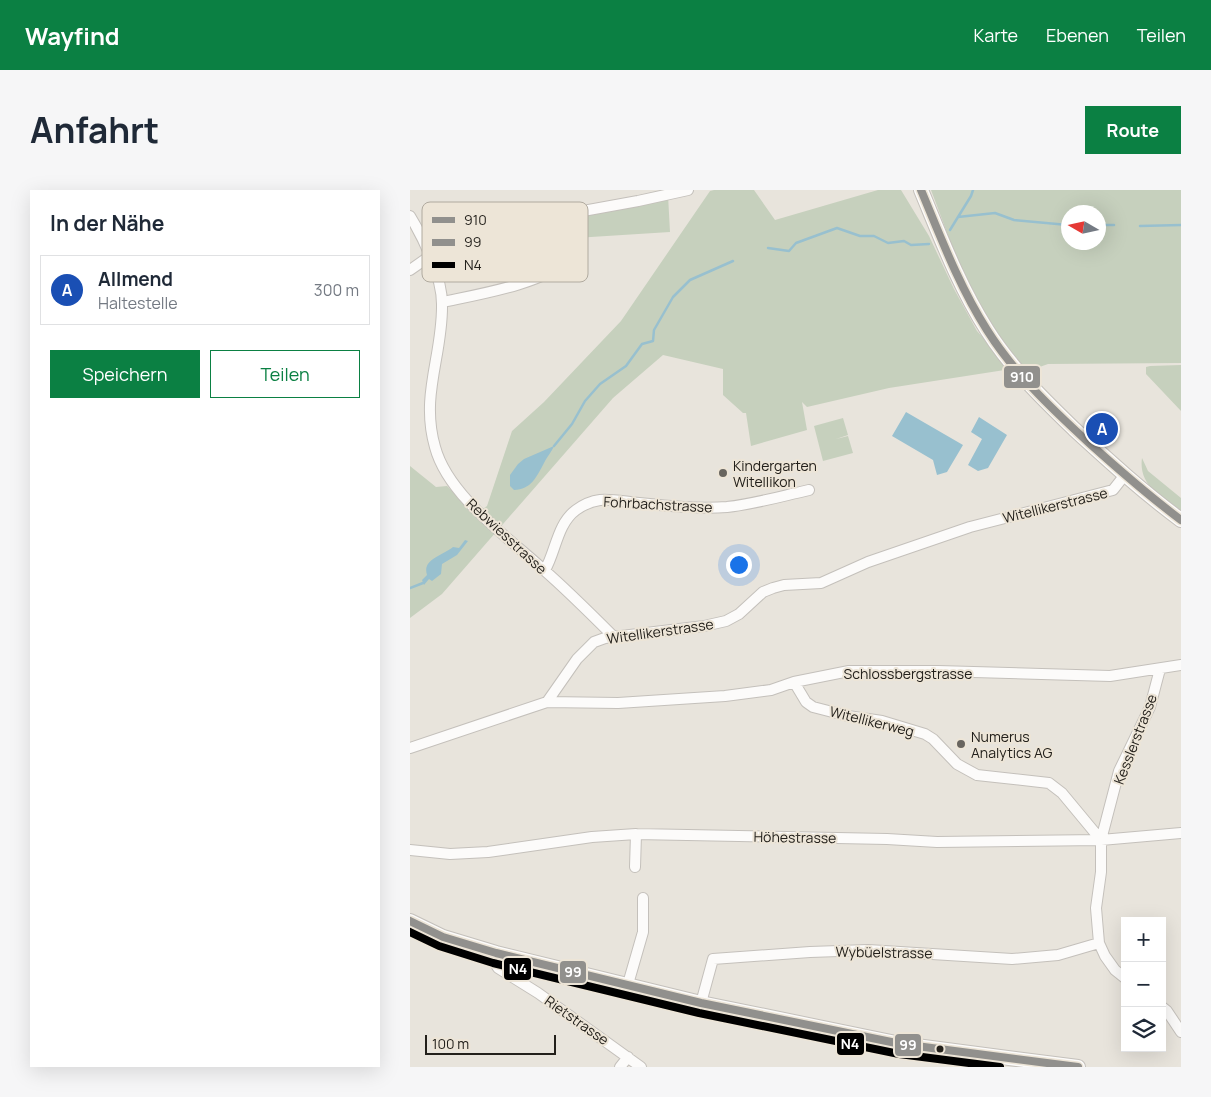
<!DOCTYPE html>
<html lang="de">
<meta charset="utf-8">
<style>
:root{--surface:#fff;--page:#f6f6f7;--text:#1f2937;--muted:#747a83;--line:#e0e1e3;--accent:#0b8043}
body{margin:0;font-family:Manrope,sans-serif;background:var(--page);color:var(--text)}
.controls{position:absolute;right:15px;bottom:15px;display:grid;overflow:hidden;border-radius:0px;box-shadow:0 5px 20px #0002}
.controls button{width:45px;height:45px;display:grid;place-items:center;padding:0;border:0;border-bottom:1px solid var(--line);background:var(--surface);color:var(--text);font:25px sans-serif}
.compass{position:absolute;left:651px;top:15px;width:45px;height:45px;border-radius:50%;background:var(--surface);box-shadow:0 5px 20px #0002;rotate:279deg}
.scale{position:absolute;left:15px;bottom:12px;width:131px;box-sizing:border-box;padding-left:5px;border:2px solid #23201b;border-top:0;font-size:14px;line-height:18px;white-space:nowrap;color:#23201b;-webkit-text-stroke:4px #ede5d7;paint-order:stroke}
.you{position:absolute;left:328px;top:374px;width:18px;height:18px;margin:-12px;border:4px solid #fff;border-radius:50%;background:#1a73e8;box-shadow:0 0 0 8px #1a73e833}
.badge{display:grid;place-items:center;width:32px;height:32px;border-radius:50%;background:var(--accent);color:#fff;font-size:16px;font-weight:700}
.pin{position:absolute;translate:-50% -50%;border:2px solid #fff;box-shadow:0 1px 5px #0006}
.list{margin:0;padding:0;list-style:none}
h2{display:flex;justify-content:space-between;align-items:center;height:65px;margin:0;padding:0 20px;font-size:21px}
h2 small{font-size:16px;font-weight:400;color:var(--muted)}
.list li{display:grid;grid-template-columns:32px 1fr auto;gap:15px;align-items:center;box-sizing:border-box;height:70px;margin:0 10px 10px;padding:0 10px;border:1px solid var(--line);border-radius:0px}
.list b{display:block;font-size:19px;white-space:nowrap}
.list p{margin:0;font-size:16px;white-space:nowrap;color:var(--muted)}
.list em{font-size:16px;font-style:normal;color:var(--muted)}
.actions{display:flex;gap:10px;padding:15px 20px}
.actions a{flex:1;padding:11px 0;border:1px solid var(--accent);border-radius:0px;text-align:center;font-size:18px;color:var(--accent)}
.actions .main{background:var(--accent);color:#fff}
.icon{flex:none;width:28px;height:28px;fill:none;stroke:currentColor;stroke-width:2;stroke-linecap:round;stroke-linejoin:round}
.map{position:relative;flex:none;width:771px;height:877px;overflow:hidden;border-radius:0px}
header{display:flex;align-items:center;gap:30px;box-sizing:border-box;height:70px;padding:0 25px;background:var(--accent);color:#fff}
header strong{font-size:24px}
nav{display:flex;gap:28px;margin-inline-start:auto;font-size:18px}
.intro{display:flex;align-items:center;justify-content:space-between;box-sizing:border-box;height:120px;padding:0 30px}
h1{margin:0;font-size:35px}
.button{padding:12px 22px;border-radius:0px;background:var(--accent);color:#fff;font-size:18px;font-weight:700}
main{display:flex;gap:30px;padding:0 30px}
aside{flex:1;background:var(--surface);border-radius:0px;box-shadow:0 5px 20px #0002}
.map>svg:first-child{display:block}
</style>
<header>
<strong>Wayfind</strong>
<nav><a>Karte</a><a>Ebenen</a><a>Teilen</a></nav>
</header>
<div class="intro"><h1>Anfahrt</h1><a class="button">Route</a></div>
<main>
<aside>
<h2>In der Nähe<small></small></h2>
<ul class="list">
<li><span class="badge" style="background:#1a4fb4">A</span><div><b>Allmend</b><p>Haltestelle</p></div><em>300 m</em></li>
</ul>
<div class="actions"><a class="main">Speichern</a><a>Teilen</a></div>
</aside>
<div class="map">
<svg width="771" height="877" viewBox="0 0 771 877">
<rect width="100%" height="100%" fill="#e8e4dc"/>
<!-- green -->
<path fill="#c6d0bd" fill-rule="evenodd" d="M304 0H344L365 30 468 0H491L519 46 544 99 567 141 601 179 479 198 397 217 392 212 397 240 341 256 336 223H333L313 205V179L253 165 203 208 32 404 0 428V276L26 297 37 296 66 324 77 316 102 241 134 212 211 131 300 1Z
M521 0H771V173L638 174 624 179 610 175 599 164 561 99 542 56ZM658 22H688V52H658Z
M258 5 260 42 165 48 161 23Z
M771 175V221L736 184V177L740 176Z
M433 228 438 245 426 249 438 246 443 263 413 271 404 236Z
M732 268 738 281 771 308V323C753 308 728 296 732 268Z"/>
<!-- water -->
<path fill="#98c0cf" d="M496 222 553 255 537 282 527 285 523 270 482 246Z
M569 227 597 245 578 278 568 281 558 275 572 249 561 242Z
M144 256C142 261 137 267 134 273 127 286 121 300 104 300L100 296V285L108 274 114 269Z
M55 350 58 351 47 365 32 374 31 384 22 391 19 389 14 395 12 390 17 385C12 369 32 366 43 357L49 358Z"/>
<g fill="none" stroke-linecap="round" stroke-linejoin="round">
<!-- stream -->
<path stroke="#98c0cf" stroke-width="2.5" d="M548 27 561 6 563 0
M688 35H704
M730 36 771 35
M540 40 548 27 585 23 604 30 658 35
M358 58 379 61 386 53 427 38 450 46H464L478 53 494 51 501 55 519 54
M144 256 162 234 175 211 190 194 216 176 232 154 243 151 244 140 263 107 280 90 323 71
M0 398 13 393"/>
<defs>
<path id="street" d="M0 26C14 49 32 87 32 114 33 165 10 205 25 257 38 306 98 347 134 380 158 401 181 424 203 446
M0 80 43 50 68 40 228 11 278 0
M33 112C60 106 139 93 155 70 158 66 159 61 161 56
M135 380C146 361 147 334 166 320 173 315 182 311 190 310 203 309 216 312 229 313 258 316 288 319 317 317 345 314 372 306 399 300
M384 492 396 512 403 517 438 526 472 531 515 544 523 549 547 574 567 585 639 593 652 603 691 650
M137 512 208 513 315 506 361 500 384 492 439 481H528L700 486 771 475
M0 558 137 512 167 469 184 452 195 448 294 436 316 431 329 424 353 402 363 398 374 395 411 393 458 372 560 337 703 300 714 286
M0 660 40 664 78 662 182 647 226 644 477 649 527 652 691 650 771 643
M225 677 226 644
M86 763 85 773 88 778 128 803 231 877
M715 788 705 780 695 766 689 753 686 718 691 682V650L709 581 740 517 750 479
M218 794 233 742V708
M291 813 303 769 400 762 458 760 602 769 648 765 689 753
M752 817 757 821 771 842
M210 877 218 867"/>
<path id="secondary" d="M511 0C531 48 549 96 577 140 601 178 632 208 664 239 699 271 733 302 771 330
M0 731 33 747 86 763 291 813 491 854 668 877"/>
</defs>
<!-- street casing -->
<use href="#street" stroke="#c4c0bb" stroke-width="12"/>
<!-- secondary casing -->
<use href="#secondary" stroke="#c4c0bb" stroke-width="16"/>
<!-- street -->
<use href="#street" stroke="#fcfbfa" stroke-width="10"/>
<!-- secondary -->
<use href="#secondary" stroke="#fcfbfa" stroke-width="14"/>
<defs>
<path id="bus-1" d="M511 0C531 48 549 96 577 140 604 183 641 218 678 252 708 279 739 306 771 330"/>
<path id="bus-2" d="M0 731 33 747 86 763 291 813 491 854 668 877"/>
<path id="bus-3" d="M0 742 29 756 83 773 289 823 489 864 590 877"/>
</defs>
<!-- bus-1 casing -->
<use href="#bus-1" stroke="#ede5d7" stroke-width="11"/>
<!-- bus-2 casing -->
<use href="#bus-2" stroke="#ede5d7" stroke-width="11"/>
<!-- bus-3 casing -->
<use href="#bus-3" stroke="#ede5d7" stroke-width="11"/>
<!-- bus-1 -->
<use href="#bus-1" stroke="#91908d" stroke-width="8"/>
<!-- bus-2 -->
<use href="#bus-2" stroke="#91908d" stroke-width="8"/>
<!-- bus-3 -->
<use href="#bus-3" stroke="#000" stroke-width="8"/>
</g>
<!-- markers -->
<g fill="#68655f" stroke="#ede5d7" stroke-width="2">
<circle cx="313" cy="283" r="5"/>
<circle cx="551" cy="554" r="5"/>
</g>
<circle fill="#23201b" stroke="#ede5d7" stroke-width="2" cx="530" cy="859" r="4.5"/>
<g text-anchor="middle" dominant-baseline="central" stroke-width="4" stroke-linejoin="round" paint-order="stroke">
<!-- poi labels -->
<g font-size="14" fill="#23201b" stroke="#ede5d7" text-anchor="start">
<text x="323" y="275">Kindergarten<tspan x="323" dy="16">Witellikon</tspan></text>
<text x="561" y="546">Numerus<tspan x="561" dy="16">Analytics AG</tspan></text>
</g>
<!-- street labels -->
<g font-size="14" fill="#23201b" stroke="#ede5d7">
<text transform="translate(248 314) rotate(3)">Fohrbachstrasse</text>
<text transform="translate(645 315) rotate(-14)">Witellikerstrasse</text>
<text transform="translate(97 346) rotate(43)">Rebwiesstrasse</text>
<text transform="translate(250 441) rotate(-8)">Witellikerstrasse</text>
<text x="498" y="483">Schlossbergstrasse</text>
<text transform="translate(462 531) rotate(14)">Witellikerweg</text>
<text transform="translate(725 549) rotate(-69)">Kesslerstrasse</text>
<text transform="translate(385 647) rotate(1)">Höhestrasse</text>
<text transform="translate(474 762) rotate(1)">Wybüelstrasse</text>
<text transform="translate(167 830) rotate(35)">Rietstrasse</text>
</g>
</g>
<!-- legend -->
<rect x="12" y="12" width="166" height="80" rx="8" fill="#ede5d7" stroke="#b0aa9f" stroke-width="1"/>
<rect x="22" y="27" width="23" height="6" fill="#91908d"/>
<rect x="22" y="49" width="23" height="7" fill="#91908d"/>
<rect x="22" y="72" width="23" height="6" fill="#000"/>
<g font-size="14" fill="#23201b">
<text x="54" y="35">910</text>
<text x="54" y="57">99</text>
<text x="54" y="80">N4</text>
</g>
<g stroke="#ede5d7" stroke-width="2">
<rect x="593" y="175" width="38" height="24" rx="5" fill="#91908d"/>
<rect x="93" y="767" width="29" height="24" rx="5" fill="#000"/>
<rect x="149" y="770" width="28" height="24" rx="5" fill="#91908d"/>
<rect x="426" y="842" width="29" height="24" rx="5" fill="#000"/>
<rect x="484" y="843" width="28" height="24" rx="5" fill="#91908d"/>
</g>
<g font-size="14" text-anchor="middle" font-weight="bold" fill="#fff">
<text x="612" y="192">910</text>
<text x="108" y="784">N4</text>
<text x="163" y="787">99</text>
<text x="440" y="859">N4</text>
<text x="498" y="860">99</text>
</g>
</svg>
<div class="controls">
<button>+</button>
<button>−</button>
<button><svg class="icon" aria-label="layers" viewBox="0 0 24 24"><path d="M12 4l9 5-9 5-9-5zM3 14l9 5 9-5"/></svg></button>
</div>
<svg class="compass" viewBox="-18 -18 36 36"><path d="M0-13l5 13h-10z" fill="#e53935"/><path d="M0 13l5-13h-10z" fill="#747a83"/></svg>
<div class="scale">100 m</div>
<div class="you"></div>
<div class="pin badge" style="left:692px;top:239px;background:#1a4fb4">A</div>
</div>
</main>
